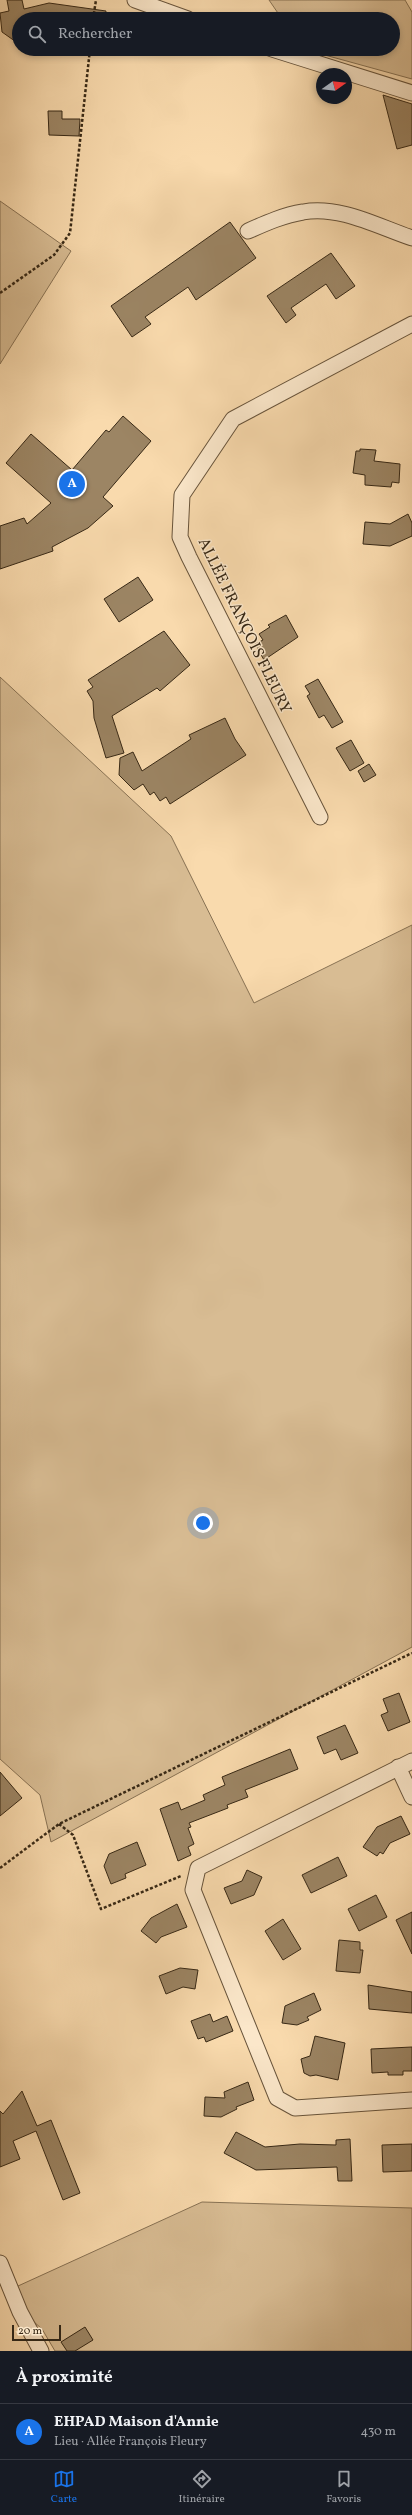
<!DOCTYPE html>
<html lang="fr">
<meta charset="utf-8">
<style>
:root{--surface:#171b24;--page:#242831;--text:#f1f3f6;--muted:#9ea1a6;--line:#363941;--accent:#1a73e8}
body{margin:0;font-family:Vollkorn,serif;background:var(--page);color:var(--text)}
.compass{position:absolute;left:316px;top:68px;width:36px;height:36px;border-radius:50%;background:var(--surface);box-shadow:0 2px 6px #0003;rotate:75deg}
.scale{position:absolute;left:12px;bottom:10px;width:49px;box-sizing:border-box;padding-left:4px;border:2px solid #372815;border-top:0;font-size:11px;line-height:14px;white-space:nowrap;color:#372815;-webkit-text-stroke:3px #fbe7ca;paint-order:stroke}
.you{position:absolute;left:203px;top:1523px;width:14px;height:14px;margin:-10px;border:3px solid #fff;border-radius:50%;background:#1a73e8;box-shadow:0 0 0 6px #1a73e833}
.badge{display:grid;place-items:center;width:26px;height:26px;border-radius:50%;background:var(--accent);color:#fff;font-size:13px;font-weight:700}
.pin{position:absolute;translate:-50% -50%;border:2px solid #fff;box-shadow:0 1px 4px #0006}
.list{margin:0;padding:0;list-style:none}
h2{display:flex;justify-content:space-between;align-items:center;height:52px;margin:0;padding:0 16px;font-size:17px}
h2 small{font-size:13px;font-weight:400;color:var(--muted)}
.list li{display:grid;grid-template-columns:26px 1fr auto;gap:12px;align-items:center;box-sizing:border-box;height:56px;padding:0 16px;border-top:1px solid var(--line)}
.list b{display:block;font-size:15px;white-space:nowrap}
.list p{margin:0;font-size:13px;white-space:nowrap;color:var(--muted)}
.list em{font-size:13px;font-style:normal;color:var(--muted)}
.icon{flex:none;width:22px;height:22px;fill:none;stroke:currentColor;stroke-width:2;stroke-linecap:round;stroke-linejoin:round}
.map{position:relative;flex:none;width:412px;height:2351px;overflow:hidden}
.search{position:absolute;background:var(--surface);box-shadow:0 2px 6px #0003;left:12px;right:12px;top:12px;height:44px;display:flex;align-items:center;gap:10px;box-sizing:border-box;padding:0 14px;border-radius:22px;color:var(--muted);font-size:15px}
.sheet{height:108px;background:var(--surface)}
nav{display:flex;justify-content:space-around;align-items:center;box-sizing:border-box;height:56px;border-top:1px solid var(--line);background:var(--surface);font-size:11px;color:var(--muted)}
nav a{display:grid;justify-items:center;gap:2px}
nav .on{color:var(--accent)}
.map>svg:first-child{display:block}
</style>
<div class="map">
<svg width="412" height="2351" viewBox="0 0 412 2351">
<rect width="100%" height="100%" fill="#f9daad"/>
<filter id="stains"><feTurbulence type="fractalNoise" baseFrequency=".005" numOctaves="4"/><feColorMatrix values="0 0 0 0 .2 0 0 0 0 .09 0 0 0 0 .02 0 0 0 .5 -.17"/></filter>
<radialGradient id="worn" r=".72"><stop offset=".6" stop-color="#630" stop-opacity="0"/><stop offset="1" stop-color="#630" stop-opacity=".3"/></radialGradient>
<!-- green -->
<path fill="#d8bc93" stroke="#887254" d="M269 0H405L412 12V79L303 49H393V19H282Z
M0 201 71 251 0 364Z
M0 677 171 836 254 1003 412 925V1647L51 1842 40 1795 0 1759Z
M202 2202 412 2208V2351H55L42 2329 8 2299 18 2286Z"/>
<!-- building -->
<path fill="#9c8564" stroke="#372815" d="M7 0H22L24 9 49 3 106 11 105 19H19V44L2 32 0 13 9 11Z
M383 95 412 104V145L397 149Z
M48 111H62V119H80L79 136 49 135Z
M230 222 256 258 196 300 188 287 145 317 151 324 132 337 111 306Z
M331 253 355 286 336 299 326 284 291 308 296 315 286 323 267 296Z
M123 416 151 441 103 497 113 506 88 528 52 547 53 551 0 569V526L24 518 27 524 51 503 6 463 31 434 72 470 106 430 109 432Z
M360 449 376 450 374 461 400 464 399 483 392 482 391 487 365 485V475L353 473 356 451H360Z
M408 514 412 523V536L390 546 363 544 365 522 390 524Z
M138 577 153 600 119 622 104 599Z
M286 615 298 637 264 660 255 644 263 640 259 634 270 627 268 625Z
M164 631 190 665 160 691 157 688 112 716 124 753 106 758 94 718 93 701 87 691 93 687 88 680Z
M318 679 343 722 332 728 324 715 319 718 307 696 310 694 305 686Z
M225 718 235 739 246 755 170 804 166 797 160 801 154 792 150 795 143 784 134 790 119 775 120 758 133 752 142 771 191 739 189 735Z
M351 740 364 763 350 771 336 748Z
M369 764 376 775 364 782 358 771Z
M399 1693 410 1722 388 1731 381 1715 388 1712 383 1699Z
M345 1725 358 1753 341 1760 336 1749 324 1754 317 1737Z
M290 1749 298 1769 245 1790 248 1797 227 1805 228 1808 189 1823 191 1827 188 1828 194 1844 188 1847 191 1855 178 1861 160 1809 178 1802 181 1810 205 1800 203 1795 225 1785 222 1777Z
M0 1772 22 1798 0 1816Z
M401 1816 410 1834 390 1843 383 1854 380 1852 377 1856 363 1847 377 1827Z
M137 1842 146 1865 125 1874 126 1878 111 1884 104 1866 109 1854Z
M338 1857 347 1876 311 1893 302 1875Z
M247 1870 262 1877 254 1895 231 1904 224 1888 242 1881Z
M376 1895 387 1917 359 1931 348 1909Z
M177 1904 187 1927 161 1937 156 1943 141 1931 151 1918Z
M412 1912V1954L396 1920Z
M283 1919 301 1949 283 1960 265 1931Z
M339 1940 360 1942V1950H363L360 1973 336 1971Z
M180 1968 198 1970 195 1989 183 1987 166 1994 159 1976Z
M368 1985 412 1992V2013L369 2009Z
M314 1993 321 2010 307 2017 309 2020 297 2025 282 2023 285 2006Z
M210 2014 213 2022 227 2016 233 2031 206 2042 204 2037 198 2039 191 2021Z
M315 2036 345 2043 338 2080 316 2075 310 2076 304 2073 301 2059 310 2056Z
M412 2047V2071H403V2075H388V2072L372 2073 371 2049Z
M248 2082 254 2100 236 2107 237 2109 221 2117 204 2116 205 2097 225 2098 224 2092Z
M22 2091 37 2126 51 2120 80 2193 63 2200 36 2131 13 2141 20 2159 0 2167V2111L3 2114Z
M236 2132 265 2147 300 2144 336 2145V2140L350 2139 352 2181H338L337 2167 256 2170 224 2153Z
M412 2144V2171L383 2172 382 2145Z
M85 2327 93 2340 75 2351H67L61 2342Z"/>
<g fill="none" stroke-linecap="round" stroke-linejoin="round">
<defs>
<path id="street" d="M135 0 188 19
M272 49 412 93
M248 231C266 223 284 215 303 212 339 205 379 227 412 238
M320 817 189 557 180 537 182 495 233 419 412 324
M412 1761 198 1868 193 1890 277 2098 295 2108 412 2100
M398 1767 412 1797
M0 2263 20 2312 41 2351"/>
</defs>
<!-- street casing -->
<use href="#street" stroke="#68543b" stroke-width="17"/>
<!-- path -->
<path stroke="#372815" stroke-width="2.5" stroke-dasharray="3 2" stroke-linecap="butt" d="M93 19 96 0
M0 293 54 255 70 233 90 49
M59 1824 73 1835 101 1909 181 1876
M0 1868 59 1824 412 1653"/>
<!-- street -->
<use href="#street" stroke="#fbe7ca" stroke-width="15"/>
</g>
<g text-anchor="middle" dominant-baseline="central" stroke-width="3" stroke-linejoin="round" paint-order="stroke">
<!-- street labels -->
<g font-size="16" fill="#372815" stroke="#fbe7ca">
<text transform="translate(244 626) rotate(64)">ALLÉE FRANÇOIS FLEURY</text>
</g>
</g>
<rect width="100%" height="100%" filter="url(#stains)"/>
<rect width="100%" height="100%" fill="url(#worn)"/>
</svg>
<svg class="compass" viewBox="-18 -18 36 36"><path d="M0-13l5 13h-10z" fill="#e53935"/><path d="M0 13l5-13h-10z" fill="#9ea1a6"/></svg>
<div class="scale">20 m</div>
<div class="you"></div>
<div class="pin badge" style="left:72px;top:484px">A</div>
<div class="search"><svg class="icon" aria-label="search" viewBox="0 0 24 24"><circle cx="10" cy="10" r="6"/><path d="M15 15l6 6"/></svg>Rechercher</div>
</div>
<section class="sheet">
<h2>À proximité<small></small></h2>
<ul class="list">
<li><span class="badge">A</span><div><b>EHPAD Maison d'Annie</b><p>Lieu · Allée François Fleury</p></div><em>430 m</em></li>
</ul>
</section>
<nav>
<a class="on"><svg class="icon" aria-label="map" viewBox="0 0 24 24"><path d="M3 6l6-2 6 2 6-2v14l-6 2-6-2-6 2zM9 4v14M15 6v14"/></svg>Carte</a>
<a><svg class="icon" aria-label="directions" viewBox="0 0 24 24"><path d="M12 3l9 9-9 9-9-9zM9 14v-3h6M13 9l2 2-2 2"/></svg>Itinéraire</a>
<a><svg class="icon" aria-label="saved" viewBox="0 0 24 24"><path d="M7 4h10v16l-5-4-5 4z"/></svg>Favoris</a>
</nav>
